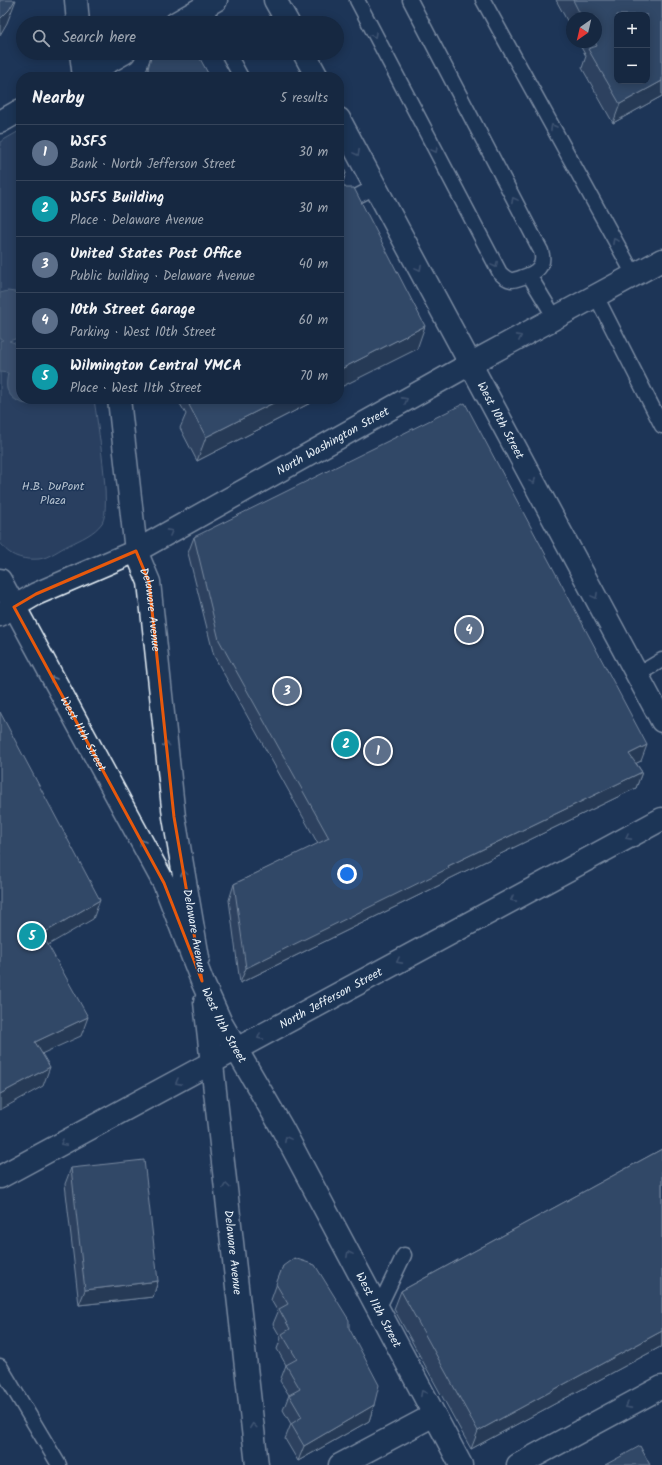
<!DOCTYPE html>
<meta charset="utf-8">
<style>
:root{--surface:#162841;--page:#1f3048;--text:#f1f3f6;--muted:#9ea6b1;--line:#35445a;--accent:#ff9aa2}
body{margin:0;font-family:Kalam,sans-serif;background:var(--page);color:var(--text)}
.controls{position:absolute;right:12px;top:12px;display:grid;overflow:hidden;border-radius:8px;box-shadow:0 2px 10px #0003}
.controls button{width:36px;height:36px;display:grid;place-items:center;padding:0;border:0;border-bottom:1px solid var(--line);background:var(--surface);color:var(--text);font:20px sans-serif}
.compass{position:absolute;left:566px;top:12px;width:36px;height:36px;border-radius:50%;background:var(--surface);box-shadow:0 2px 10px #0003;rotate:214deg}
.you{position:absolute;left:347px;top:874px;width:14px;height:14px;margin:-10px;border:3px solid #fff;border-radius:50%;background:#1a73e8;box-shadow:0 0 0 6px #1a73e833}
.badge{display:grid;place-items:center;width:26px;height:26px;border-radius:50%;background:var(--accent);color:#fff;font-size:13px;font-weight:700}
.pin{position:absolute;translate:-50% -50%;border:2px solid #fff;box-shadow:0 1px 4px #0006}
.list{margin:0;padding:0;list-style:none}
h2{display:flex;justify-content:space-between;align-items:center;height:52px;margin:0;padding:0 16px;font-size:17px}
h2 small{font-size:13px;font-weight:400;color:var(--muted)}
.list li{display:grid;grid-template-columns:26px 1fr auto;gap:12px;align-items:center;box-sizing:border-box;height:56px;padding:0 16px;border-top:1px solid var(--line)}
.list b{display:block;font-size:15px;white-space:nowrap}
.list p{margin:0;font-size:13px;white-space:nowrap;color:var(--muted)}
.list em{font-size:13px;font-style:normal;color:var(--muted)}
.icon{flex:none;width:22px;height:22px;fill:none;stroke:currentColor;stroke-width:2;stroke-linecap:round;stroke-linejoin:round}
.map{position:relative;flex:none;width:662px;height:1465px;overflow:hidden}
.search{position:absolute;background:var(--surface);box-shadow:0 2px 10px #0003;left:16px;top:16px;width:328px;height:44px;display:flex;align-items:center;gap:10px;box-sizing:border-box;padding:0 14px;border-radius:22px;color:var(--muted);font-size:15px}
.panel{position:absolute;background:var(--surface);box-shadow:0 2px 10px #0003;left:16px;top:72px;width:328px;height:332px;border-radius:16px}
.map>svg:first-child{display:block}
</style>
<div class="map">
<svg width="662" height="1465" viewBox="0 0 662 1465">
<rect width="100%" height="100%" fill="#1d3557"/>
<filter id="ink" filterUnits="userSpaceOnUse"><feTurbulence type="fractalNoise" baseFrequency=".025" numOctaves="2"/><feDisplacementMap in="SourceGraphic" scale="8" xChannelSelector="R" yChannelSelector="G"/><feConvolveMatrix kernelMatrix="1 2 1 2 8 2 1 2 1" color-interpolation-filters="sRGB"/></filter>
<g filter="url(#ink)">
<!-- green -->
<path fill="#374d6c" stroke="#909fb2" d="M21 130V399H94C97 421 112 508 102 523 94 534 81 539 69 545 60 549 49 558 39 559 23 560 9 557 0 542V142Z"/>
<!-- water -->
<path fill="#5d7089" stroke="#95a4b5" d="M8 291 15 292 21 295V337L9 341 15 343 21 353V399H42C31 409 12 403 7 389 6 384 7 378 8 373L0 372V341L3 340 0 338V293Z"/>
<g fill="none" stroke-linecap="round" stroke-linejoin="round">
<defs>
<path id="lane" d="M357 0 500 273C503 276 506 279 511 280 515 280 520 278 523 277 536 273 546 266 541 251L410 0
M483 0 634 275
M204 7 212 23
M228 53 241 77
M342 204 375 187
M529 275 555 318
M596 296 662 426
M637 675 662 660
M378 1309 404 1255
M0 1366 59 1465"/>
<g id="street">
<path d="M275 0 288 23"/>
<path d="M176 23 216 0"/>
<path d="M304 53 317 77"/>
<path d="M84 76 124 53"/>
<path id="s1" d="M339 119 662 721"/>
<path d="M340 1465 434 1415"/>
<path d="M518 1465 662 1387"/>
</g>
<g id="secondary">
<path d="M76 0 78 23"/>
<path d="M81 53 84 77"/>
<path d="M0 122 21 110"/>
<path id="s2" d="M119 399 136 551 149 582 174 817 198 958"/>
<path id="s3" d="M0 615 36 594 136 551 470 364 662 260"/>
<path id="s4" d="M0 1177 662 819"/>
</g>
<g id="primary">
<path id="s5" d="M0 580 164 883 202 981 221 1023 282 1128 461 1465"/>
<path id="s6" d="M205 1002 257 1465"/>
</g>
</defs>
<!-- lane casing -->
<use href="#lane" stroke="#e8f1f8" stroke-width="17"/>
<!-- street casing -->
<use href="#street" stroke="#e8f1f8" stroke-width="25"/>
<!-- secondary casing -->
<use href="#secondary" stroke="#e8f1f8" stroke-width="25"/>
<!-- primary casing -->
<use href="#primary" stroke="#e8f1f8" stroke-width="25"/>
<!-- lane -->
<use href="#lane" stroke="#1d3557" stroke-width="14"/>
<!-- street -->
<use href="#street" stroke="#1d3557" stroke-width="22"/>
<!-- secondary -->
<use href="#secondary" stroke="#1d3557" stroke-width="22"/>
<!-- primary -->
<use href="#primary" stroke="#1d3557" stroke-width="22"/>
</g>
<!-- wall -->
<path fill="#3f5169" stroke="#e8f1f8" d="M556 0H662V96L613 123 582 68 586 56 578 42H596V18H572V30Z
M151 56 210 77H144Z
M177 399H318L197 461 180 428 186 414Z
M194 537 641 761 636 763 642 772 636 788 445 881 444 883 240 983 229 900 234 884 318 844 214 656 188 553Z
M662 1149V1346L471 1449 394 1309 401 1291Z
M71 1168 158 1281 153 1297 79 1305 65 1184Z
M283 1266 349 1328 374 1405 369 1421 298 1461 285 1439 291 1424 283 1410 289 1395 280 1381 286 1365 277 1349 281 1338 273 1324 278 1312 271 1300Z"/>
<!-- shaded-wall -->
<path fill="#334255" stroke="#e8f1f8" d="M15 0H16L7 23 0 35V19Z
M662 81V96L613 123 620 104Z
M346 173 339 194 343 177Z
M425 326 417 349 339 388V370Z
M281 399H318L197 461 206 437Z
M647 745 641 761 624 769 629 754Z
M642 772 636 788 445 881 444 883 240 983 246 968 448 866Z
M100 900 93 919 36 952 42 934Z
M88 1017 81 1036 28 1060 35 1042Z
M50 1067 43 1086 0 1110V1094Z
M158 1281 153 1297 79 1305 85 1290Z
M662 1331V1346L471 1449 478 1431Z
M374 1405 369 1421 298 1461 304 1446Z"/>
<!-- building -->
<path fill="#495e7a" stroke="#e8f1f8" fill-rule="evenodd" d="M0 0H15L9 10 0 19Z
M573 0H662V81L620 104 588 49 597 46 595 42H596V18H582ZM617 15H647V81H617Z
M159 53H197L210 77H149L148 69 151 56Z
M339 159 346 173 343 177V184L346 188H354L425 326 339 370Z
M198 399H281L206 437 189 405Z
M465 403 647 745 629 754 642 772 448 866 449 868 246 968 234 884 329 838 219 640 194 537Z
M0 712 100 900 42 934 88 1017 35 1042 50 1067 0 1094Z
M662 1149V1331L478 1431 401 1291Z
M144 1160 158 1281 85 1290 71 1168Z
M294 1258 315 1265 349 1320V1328L379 1385 374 1405 304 1446 291 1424 302 1417 289 1395 300 1389 286 1365 297 1359 282 1334 290 1329 279 1309 288 1304 276 1284 283 1266Z
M640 1446 650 1465H605Z"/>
<!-- one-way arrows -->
<defs><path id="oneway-chevron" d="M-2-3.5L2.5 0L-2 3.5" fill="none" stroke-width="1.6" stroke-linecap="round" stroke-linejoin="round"/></defs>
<g stroke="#64778f">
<use href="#oneway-chevron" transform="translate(374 35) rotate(62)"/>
<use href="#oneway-chevron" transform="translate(553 127) rotate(-119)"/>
<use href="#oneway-chevron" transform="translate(435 150) rotate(62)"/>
<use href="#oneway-chevron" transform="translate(357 153) rotate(62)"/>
<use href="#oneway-chevron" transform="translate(514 200) rotate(-118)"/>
<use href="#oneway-chevron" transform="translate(615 241) rotate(-119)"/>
<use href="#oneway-chevron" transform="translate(495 265) rotate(62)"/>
<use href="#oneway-chevron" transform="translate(419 268) rotate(62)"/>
<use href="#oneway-chevron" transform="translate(519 337) rotate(-28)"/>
<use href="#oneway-chevron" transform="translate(405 400) rotate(-29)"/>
<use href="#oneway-chevron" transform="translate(533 481) rotate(62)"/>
<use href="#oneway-chevron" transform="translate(170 532) rotate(-29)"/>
<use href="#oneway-chevron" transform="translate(595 596) rotate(62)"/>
<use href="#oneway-chevron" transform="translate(53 679) rotate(-119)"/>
<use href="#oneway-chevron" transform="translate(166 744) rotate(-96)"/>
<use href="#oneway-chevron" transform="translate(628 837) rotate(152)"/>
<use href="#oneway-chevron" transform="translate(142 842) rotate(-119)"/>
<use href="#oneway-chevron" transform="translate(184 873) rotate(-100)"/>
<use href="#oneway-chevron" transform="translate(513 899) rotate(152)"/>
<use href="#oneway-chevron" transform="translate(399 961) rotate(152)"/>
<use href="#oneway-chevron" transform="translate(260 1037) rotate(151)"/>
<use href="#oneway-chevron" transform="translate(178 1082) rotate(151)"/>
<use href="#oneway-chevron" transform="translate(287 1139) rotate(-118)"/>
<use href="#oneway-chevron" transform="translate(63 1143) rotate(152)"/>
<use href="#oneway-chevron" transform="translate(226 1186) rotate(-97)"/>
<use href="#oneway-chevron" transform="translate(349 1254) rotate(-118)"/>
<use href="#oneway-chevron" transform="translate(423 1393) rotate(-118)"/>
<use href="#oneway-chevron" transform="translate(628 1406) rotate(152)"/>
<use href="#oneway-chevron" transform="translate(253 1426) rotate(-97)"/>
</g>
</g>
<!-- marked area -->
<path d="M0 0H662V1465H0ZM136 551 149 582 174 817 202 981 164 883 14 607 36 594Z" fill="#1d3557" fill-opacity=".55" fill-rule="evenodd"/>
<path fill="none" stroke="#e8590c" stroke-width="3" stroke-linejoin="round" d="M136 551 149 582 174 817 202 981 164 883 14 607 36 594Z"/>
<g text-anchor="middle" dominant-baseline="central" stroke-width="3" stroke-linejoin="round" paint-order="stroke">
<!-- street labels -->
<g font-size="12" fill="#e8f1f8" stroke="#1d3557">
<text stroke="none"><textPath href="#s1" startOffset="342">West 10th Street</textPath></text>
<text stroke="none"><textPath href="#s3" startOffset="376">North Washington Street</textPath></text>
<text stroke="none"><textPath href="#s2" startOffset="214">Delaware Avenue</textPath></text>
<text stroke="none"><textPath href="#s5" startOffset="175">West 11th Street</textPath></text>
<text transform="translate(194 931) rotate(80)">Delaware Avenue</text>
<text stroke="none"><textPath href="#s4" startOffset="376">North Jefferson Street</textPath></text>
<text stroke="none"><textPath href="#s5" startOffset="499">West 11th Street</textPath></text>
<text stroke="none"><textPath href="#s6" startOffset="252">Delaware Avenue</textPath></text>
<text stroke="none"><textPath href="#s5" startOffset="823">West 11th Street</textPath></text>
</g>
<!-- park labels -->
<g font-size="12" fill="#b3c0ce" stroke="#1d3557">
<text x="53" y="486">H.B. DuPont<tspan x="53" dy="14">Plaza</tspan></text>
</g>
</g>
</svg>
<div class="controls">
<button>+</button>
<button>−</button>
</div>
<svg class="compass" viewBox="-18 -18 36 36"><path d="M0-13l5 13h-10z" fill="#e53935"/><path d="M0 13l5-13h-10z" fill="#9ea6b1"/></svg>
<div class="you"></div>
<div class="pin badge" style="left:378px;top:751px;background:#5c6f8a">1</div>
<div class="pin badge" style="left:346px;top:744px;background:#0f9aa8">2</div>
<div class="pin badge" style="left:287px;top:691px;background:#5c6f8a">3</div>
<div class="pin badge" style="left:469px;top:630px;background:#5c6f8a">4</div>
<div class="pin badge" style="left:32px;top:936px;background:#0f9aa8">5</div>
<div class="search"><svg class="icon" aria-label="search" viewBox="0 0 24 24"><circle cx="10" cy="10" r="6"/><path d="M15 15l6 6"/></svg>Search here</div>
<section class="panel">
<h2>Nearby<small>5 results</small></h2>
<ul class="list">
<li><span class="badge" style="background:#5c6f8a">1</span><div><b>WSFS</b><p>Bank · North Jefferson Street</p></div><em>30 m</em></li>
<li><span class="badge" style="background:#0f9aa8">2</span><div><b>WSFS Building</b><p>Place · Delaware Avenue</p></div><em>30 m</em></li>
<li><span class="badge" style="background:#5c6f8a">3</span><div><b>United States Post Office</b><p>Public building · Delaware Avenue</p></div><em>40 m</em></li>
<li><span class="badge" style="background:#5c6f8a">4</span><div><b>10th Street Garage</b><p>Parking · West 10th Street</p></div><em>60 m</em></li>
<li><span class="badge" style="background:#0f9aa8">5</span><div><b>Wilmington Central YMCA</b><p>Place · West 11th Street</p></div><em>70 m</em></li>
</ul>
</section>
</div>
